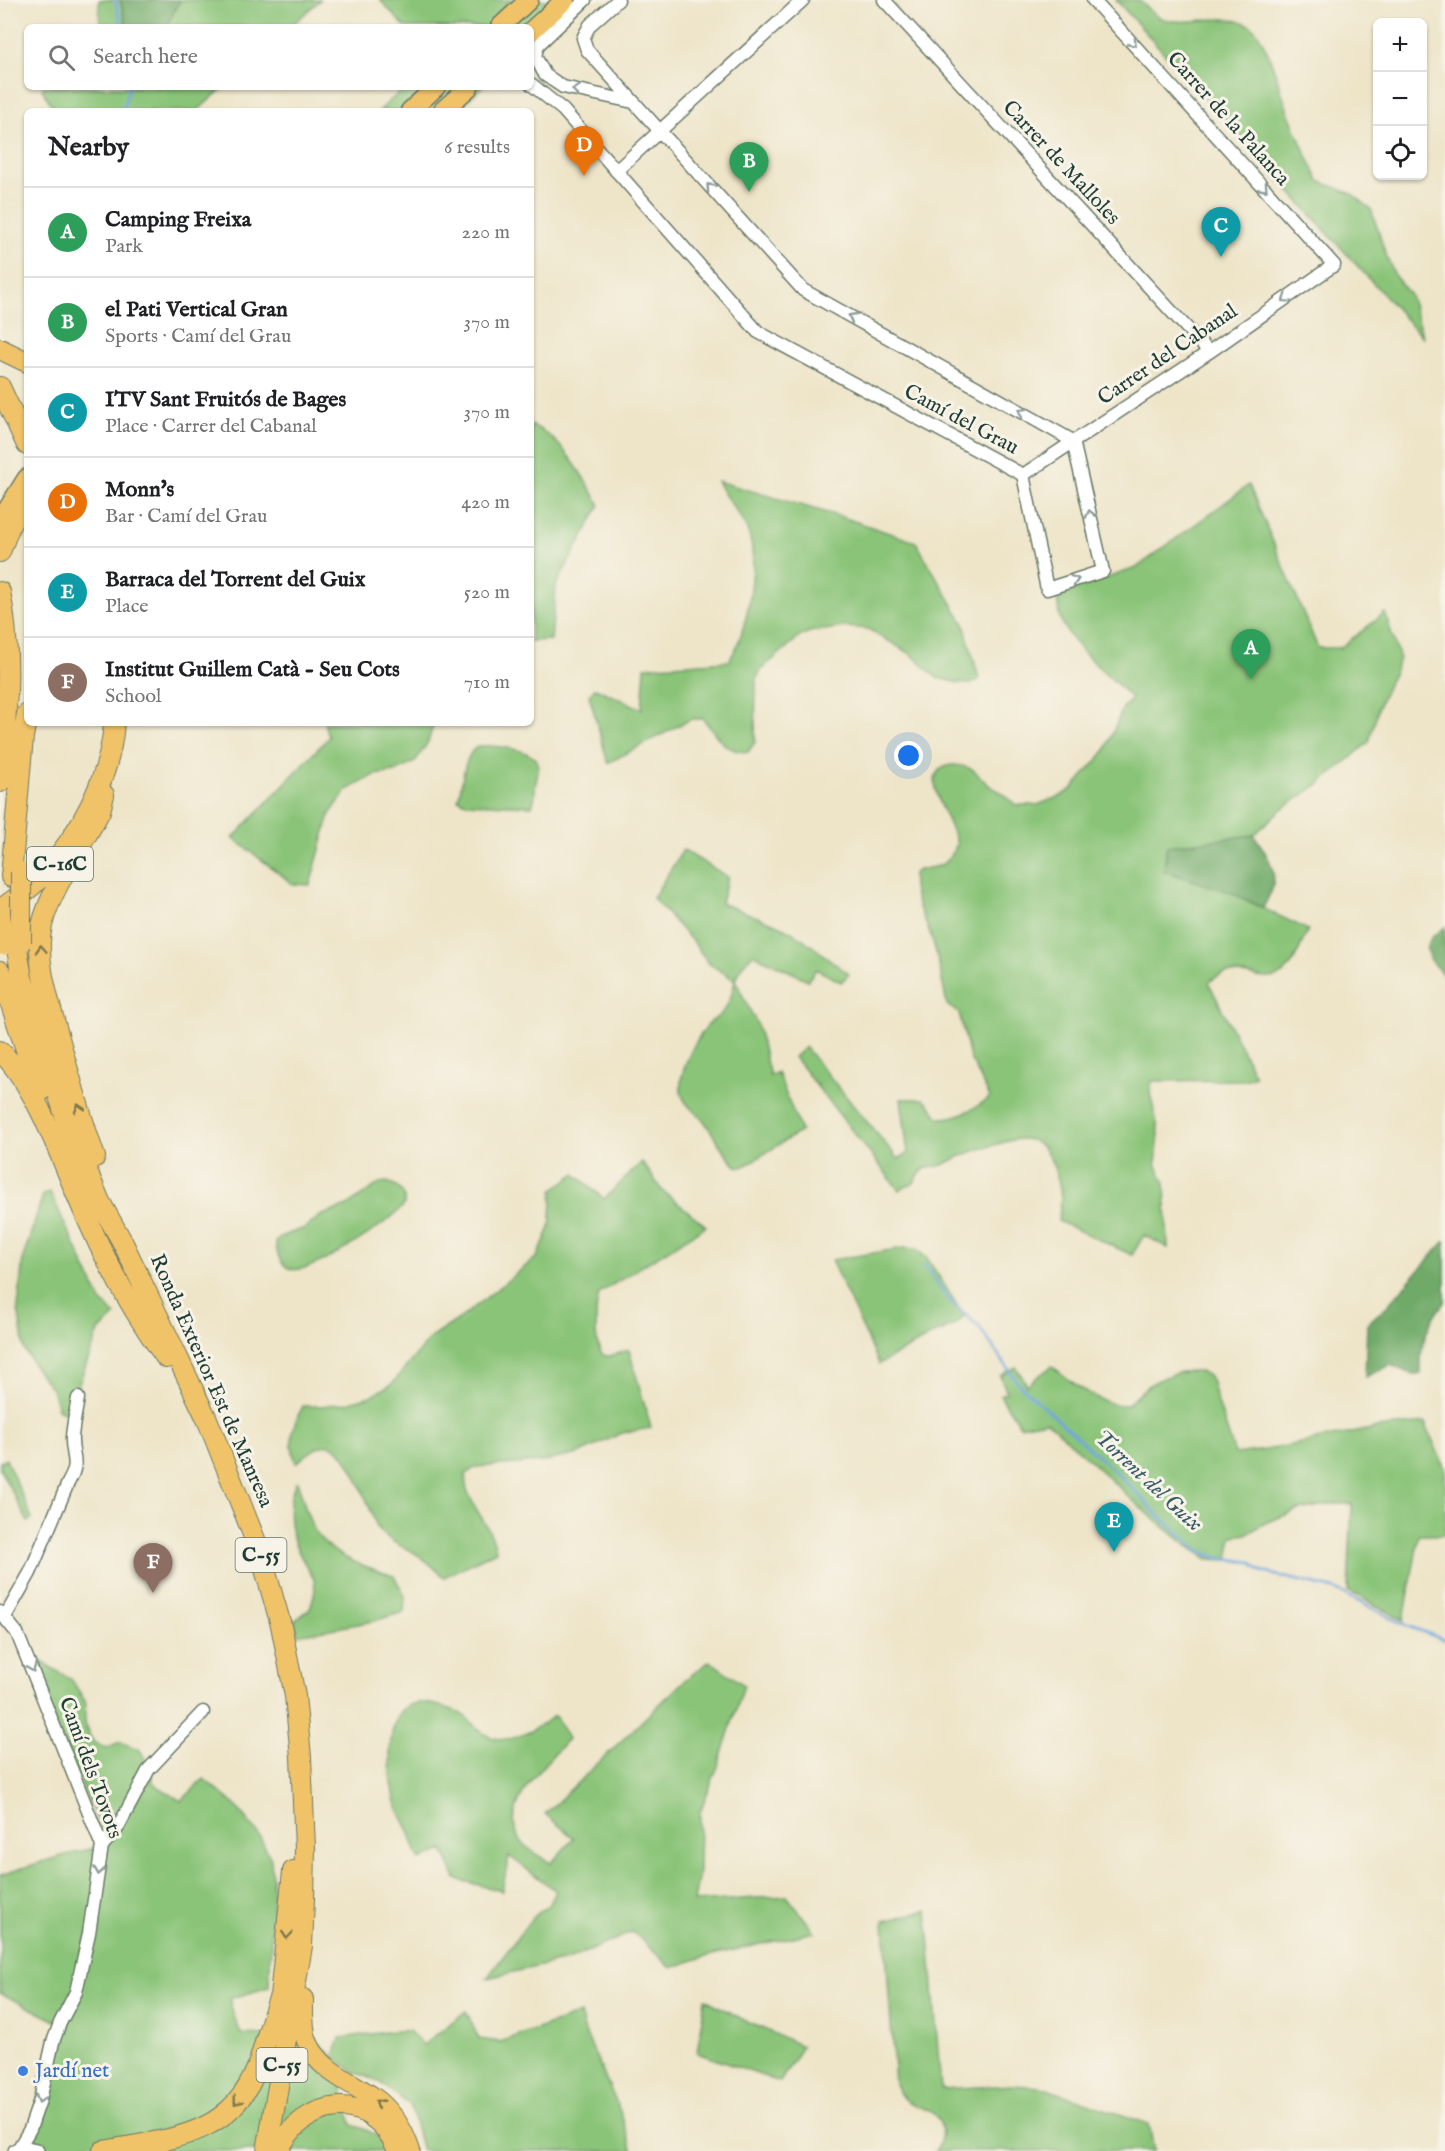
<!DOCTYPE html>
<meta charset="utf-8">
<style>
:root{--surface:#fff;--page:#f6f6f6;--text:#202124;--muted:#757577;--line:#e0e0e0;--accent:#0b8043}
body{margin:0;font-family:"IM FELL English",serif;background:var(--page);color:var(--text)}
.controls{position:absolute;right:18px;top:18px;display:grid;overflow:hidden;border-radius:9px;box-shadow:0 2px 4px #0004}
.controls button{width:54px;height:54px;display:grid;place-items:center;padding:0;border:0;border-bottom:2px solid var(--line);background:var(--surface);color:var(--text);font:30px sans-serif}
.you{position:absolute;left:909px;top:756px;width:21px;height:21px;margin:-15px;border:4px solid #fff;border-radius:50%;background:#1a73e8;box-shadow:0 0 0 9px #1a73e833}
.badge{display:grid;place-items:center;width:39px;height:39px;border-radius:50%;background:var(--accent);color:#fff;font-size:20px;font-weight:700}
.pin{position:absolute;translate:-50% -50px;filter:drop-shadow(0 2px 3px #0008)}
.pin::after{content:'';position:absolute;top:32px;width:21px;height:18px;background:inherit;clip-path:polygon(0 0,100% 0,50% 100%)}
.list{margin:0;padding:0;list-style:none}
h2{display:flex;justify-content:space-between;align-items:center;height:78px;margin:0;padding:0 24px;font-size:26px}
h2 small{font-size:20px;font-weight:400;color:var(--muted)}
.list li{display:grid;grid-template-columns:39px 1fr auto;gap:18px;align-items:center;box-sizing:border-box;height:90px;padding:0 24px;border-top:2px solid var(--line)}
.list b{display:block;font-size:22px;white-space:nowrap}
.list p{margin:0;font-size:20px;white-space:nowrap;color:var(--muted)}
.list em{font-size:20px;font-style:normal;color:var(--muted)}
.icon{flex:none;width:33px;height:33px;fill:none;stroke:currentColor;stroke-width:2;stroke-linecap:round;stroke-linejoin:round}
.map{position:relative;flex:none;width:1445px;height:2151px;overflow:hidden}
.search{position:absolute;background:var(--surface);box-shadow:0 2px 4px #0004;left:24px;top:24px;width:510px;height:66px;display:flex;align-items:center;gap:15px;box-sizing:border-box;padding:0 21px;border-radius:9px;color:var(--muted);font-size:22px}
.panel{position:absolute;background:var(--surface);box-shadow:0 2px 4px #0004;left:24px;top:108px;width:510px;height:618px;border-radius:9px}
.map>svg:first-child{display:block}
</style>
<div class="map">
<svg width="1445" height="2151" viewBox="0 0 1445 2151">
<rect width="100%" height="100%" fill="#f7f3e8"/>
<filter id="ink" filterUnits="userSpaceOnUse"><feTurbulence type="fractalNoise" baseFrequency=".0167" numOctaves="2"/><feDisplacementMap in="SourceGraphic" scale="12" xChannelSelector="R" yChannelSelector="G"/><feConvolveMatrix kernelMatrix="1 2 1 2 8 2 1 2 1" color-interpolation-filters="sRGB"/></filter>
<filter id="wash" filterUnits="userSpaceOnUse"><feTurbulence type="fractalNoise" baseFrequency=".008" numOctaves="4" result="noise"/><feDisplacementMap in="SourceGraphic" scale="24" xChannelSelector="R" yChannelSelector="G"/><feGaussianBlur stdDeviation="1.35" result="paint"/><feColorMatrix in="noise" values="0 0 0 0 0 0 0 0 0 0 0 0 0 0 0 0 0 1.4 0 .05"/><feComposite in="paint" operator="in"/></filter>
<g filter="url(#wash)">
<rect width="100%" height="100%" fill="#eee5c9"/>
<!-- green -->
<path fill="#8ac478" stroke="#548056" stroke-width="1.5" d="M99 0H120L127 27H100Z
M180 0H320L290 27H166Z
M380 0H577L531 42V27H405Z
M1116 0H1139C1145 5 1153 15 1161 18 1187 28 1227 10 1251 26 1267 37 1281 94 1289 114 1298 137 1308 159 1319 181L1352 194 1371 209 1386 255 1395 276 1410 295 1423 338Z
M44 87H224L197 111H55L42 89Z
M405 87H482L456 111H379Z
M531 425C561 436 585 479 600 505L556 585 551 640 531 641Z
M717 481 845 518 916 542 964 624 979 679 971 684 959 683 937 678 911 654 868 629 845 627 809 632 799 637 771 661 762 669 756 679 755 742 748 752C722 751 719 737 703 719H691L608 763 589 695 595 688 642 709 645 667 729 661C747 633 760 563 748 532 741 513 725 499 717 481Z
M1249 485 1318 648H1340L1385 613 1400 659 1380 702 1369 742 1322 782 1279 811 1254 835 1167 846 1164 871 1230 892 1308 930C1301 944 1296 961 1285 972 1264 991 1232 957 1209 983L1255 1076 1245 1080 1152 1081 1150 1093 1159 1133 1156 1164 1165 1183 1168 1248 1144 1235 1132 1255 1058 1221C1059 1213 1061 1205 1061 1198 1059 1179 1051 1145 1030 1140 1018 1137 1006 1142 994 1145 976 1150 963 1154 947 1163 929 1172 925 1160 914 1183L899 1190 794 1057 805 1047 898 1159 908 1153 901 1099H923L928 1103 939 1118C955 1119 977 1108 990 1097L970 1058 959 1013 947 1005C942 982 939 958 931 936 924 916 910 896 913 874 921 865 936 871 945 862 950 857 953 850 957 845 954 826 919 778 944 767 954 763 963 766 972 769L991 787 1001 792 1016 805H1037L1061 796 1072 789 1105 751 1123 708 1132 699C1109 673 1074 652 1060 618 1058 611 1058 602 1057 595L1136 568Z
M324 723H434L428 742 415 762 395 772 375 775 347 790 330 814 310 885 293 884 233 838 329 737Z
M477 746C491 745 534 748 538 764 539 772 536 780 535 788 535 795 535 800 532 806L466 803 458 799C463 783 463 757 477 746Z
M683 850 728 877 721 903 781 926 803 939 849 974 841 982 816 969 808 980 753 954 742 966 735 980 757 1024 770 1076 777 1072 801 1131 743 1167 736 1166C723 1153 715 1136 704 1121 698 1114 690 1109 685 1101 671 1083 695 1041 707 1026 711 1021 717 1018 721 1014 730 1004 733 993 735 980L708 963 694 943 653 898Z
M642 1162 662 1190 706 1226 601 1292 598 1297C596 1308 592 1353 606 1356 612 1357 622 1351 629 1350L651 1428 622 1433 578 1454 541 1462 476 1467 466 1474C461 1498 493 1525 496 1551L444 1577C434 1568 425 1558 413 1552 399 1545 387 1540 377 1527 370 1510 349 1445 328 1445 316 1445 306 1456 296 1463 288 1440 292 1426 303 1406H321L346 1403 371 1396 392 1384 430 1338 462 1317 537 1257 550 1228 553 1190 575 1174 604 1199Z
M387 1182C399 1185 406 1193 404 1205 391 1222 312 1275 291 1269 280 1266 276 1252 276 1242L280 1237 305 1228 320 1216 347 1206 380 1183Z
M50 1192 101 1301 116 1315 99 1331 79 1383 71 1416 58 1409 52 1389 36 1369 24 1349 18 1308 23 1258 43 1195Z
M903 1248 916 1249 927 1258 964 1316 955 1325 932 1335 879 1364 831 1260Z
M1052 1366C1073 1383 1099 1406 1127 1405 1135 1398 1143 1388 1153 1383 1168 1374 1211 1359 1213 1388L1235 1454 1266 1450 1377 1428 1425 1423 1445 1469V1535H1419L1404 1620 1348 1591 1352 1504H1331L1299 1510 1265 1523 1247 1534 1233 1536C1229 1544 1231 1552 1227 1560L1208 1559 1186 1545 1140 1507 1047 1421 1020 1426 1000 1395 1007 1392 1000 1376 1016 1367 1027 1385Z
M6 1459 32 1518 28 1522 0 1469V1462Z
M297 1481C302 1495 306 1512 312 1526 328 1557 364 1566 394 1576L405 1596 404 1612 374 1621 298 1635 294 1621 310 1609 315 1591 314 1579C307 1567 298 1554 294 1541 288 1523 287 1497 297 1481Z
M24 1651 72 1680 86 1703C83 1723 85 1741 106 1748L120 1742 139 1749 147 1761 112 1826 102 1832Z
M710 1661 744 1685 718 1766 700 1812 699 1872 694 1902 787 1896 815 1932 703 1957 671 1968 633 1932 567 1960 487 1978 532 1918 550 1904 556 1891 509 1856 502 1891 456 1879 443 1850 420 1860C415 1851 413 1841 409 1831 405 1822 400 1815 397 1806 389 1780 379 1699 424 1703 435 1704 454 1709 463 1715 477 1725 479 1737 501 1739 519 1741 540 1725 555 1716L568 1739C547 1762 496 1807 521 1841 528 1851 541 1857 551 1863L574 1838 545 1814 686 1679Z
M149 1769 154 1784 181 1801 204 1779 236 1806 257 1832 271 1859 273 1896 269 1987 229 1999 234 2016 241 2034 312 2037 334 2057 340 2038 394 2031H409L423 2045 466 2011 479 2039 500 2042 580 2014 585 2032 620 2111 633 2151H422L410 2105 376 2080 354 2072 335 2058 352 2125C367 2129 382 2137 389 2151H123L121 2138 44 2151 30 2142V2129L60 2023 0 1993V1875L58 1857 102 1846Z
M927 1910 941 2089 1013 2085 1041 2087 1149 2124 1154 2151H935C944 2139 945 2122 931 2112 923 2107 913 2106 905 2100 900 2095 898 2090 895 2084L884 1921Z
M705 1999 744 2020 802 2046 780 2082 697 2053Z"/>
<!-- forest -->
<path fill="#6faa68" stroke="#47744e" stroke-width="1.5" d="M120 0H180L166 27H127Z
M1254 835C1263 848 1277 868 1273 885 1272 892 1266 901 1263 908L1230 892 1164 871 1167 846Z
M1445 927V977L1430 960 1426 949 1431 938Z
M1445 1241V1301L1433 1318 1425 1336 1421 1355V1374H1411L1391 1365 1365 1377 1367 1324 1387 1306Z"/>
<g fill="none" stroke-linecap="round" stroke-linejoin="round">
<!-- stream -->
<path stroke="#71a5dd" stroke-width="3" d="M115 0 122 27
M123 111 129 87
M925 1265 947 1298 979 1327 1018 1383 1120 1476 1159 1516 1200 1551 1218 1558 1251 1562 1259 1570 1267 1573 1334 1589 1410 1627 1445 1640"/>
</g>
</g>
<g filter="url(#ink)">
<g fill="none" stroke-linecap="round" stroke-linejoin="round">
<defs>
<path id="minor" d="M585 0 538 45 535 56 545 75 563 87 633 102
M884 0 1209 352
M531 84 563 110 758 332 1023 475 1047 589 1103 571 1073 441 803 290 587 50 583 38 590 25 618 0
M616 171 803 0
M1023 475 1209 352 1334 265 1093 0
M0 1612 17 1633 102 1846 89 1933 76 1992 60 2023 53 2042 40 2100 30 2129 17 2151
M5 1617 30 1573 68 1483C81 1461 71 1458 72 1437 73 1424 76 1411 78 1398
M102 1846 117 1829 149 1769 203 1712"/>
<path id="tertiary" d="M16 2151 27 2149 36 2151"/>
<path id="primary" d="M500 27 529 0
M531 31 565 0
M410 111 436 87
M442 111 469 87
M0 521 27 478"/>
<path id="trunk" d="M0 349 27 362
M0 387 27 445
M0 552 10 525 27 495
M0 592C13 655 6 718 0 782
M11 877 23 737 27 714
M0 910C14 899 31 889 43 875 80 834 110 779 114 723
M16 943 22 978 68 1125 100 1202 123 1243 207 1419 260 1552 281 1625 295 1696 301 1757 305 1848 304 1899 302 1946 267 2151
M0 971 40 1092
M0 1051C38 1087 63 1165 85 1214 107 1265 134 1313 166 1358
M95 1157C81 1118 70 1078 59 1038 50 1004 34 961 42 925 51 888 82 846 100 811L104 795
M303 1999C303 2013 302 2028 307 2041 319 2071 350 2081 374 2098 392 2111 403 2130 410 2151
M279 2006 293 1871
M103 2151C167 2139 230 2138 257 2068 266 2043 271 2018 281 1993
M278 2151C303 2098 369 2089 396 2146"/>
</defs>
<!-- minor casing -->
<use href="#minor" stroke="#677868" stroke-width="15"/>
<!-- tertiary casing -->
<use href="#tertiary" stroke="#677868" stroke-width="18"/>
<!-- primary casing -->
<use href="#primary" stroke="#677868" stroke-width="21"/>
<!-- trunk casing -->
<use href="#trunk" stroke="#677868" stroke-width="22"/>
<!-- minor -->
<use href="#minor" stroke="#fff" stroke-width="12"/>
<!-- tertiary -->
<use href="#tertiary" stroke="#fff" stroke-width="15"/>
<!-- primary -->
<use href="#primary" stroke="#f1c369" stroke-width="18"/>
<!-- trunk -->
<use href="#trunk" stroke="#f1c369" stroke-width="20"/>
<defs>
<path id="trunk-bridge" d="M21 872V942
M0 913 3 945"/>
</defs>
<!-- trunk-bridge casing -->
<use href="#trunk-bridge" stroke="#677868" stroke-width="22" stroke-linecap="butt"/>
<!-- trunk-bridge -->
<use href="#trunk-bridge" stroke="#f1c369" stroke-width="20"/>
</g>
<!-- one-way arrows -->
<defs><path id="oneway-chevron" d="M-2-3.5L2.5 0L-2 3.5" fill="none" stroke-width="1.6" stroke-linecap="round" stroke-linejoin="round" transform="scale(1.5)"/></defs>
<g stroke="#8f9e9a">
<use href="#oneway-chevron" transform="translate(1133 43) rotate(48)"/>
<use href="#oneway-chevron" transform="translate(576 90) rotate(-169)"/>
<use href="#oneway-chevron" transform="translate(710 187) rotate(-132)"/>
<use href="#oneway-chevron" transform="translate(1264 188) rotate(48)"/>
<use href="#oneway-chevron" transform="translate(1286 299) rotate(145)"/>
<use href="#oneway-chevron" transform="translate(852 317) rotate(-151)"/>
<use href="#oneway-chevron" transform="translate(1022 412) rotate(-151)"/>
<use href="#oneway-chevron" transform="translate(1090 514) rotate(-103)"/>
<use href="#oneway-chevron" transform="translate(1075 580) rotate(-18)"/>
<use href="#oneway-chevron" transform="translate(32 1668) rotate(68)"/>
<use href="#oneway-chevron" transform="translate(99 1871) rotate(99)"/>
<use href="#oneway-chevron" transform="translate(40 2099) rotate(106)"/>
</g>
<g stroke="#7d794c">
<use href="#oneway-chevron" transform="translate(41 949) rotate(-93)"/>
<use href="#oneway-chevron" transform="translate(79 1108) rotate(-107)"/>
<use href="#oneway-chevron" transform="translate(287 1935) rotate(95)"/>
<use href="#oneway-chevron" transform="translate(237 2101) rotate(128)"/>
<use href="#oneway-chevron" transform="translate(379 2103) rotate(-140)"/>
</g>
</g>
<!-- markers -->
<circle fill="#3f7fe0" stroke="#f7f3e8" stroke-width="2" cx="23" cy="2071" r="6"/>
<g text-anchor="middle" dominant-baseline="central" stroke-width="6" stroke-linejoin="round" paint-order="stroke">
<!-- shield labels -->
<g fill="#f7f3e8" stroke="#60746a" stroke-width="1.5">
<rect x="27" y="847" width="66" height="34" rx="4.5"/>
<rect x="235.5" y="1538" width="51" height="34" rx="4.5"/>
<rect x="256.5" y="2048" width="51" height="34" rx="4.5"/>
</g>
<g font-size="20" font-weight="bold" fill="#1f3d34">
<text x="60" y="864">C-16C</text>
<text x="261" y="1555">C-55</text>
<text x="282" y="2065">C-55</text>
</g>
<!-- street labels -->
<g font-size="21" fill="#1f3d34" stroke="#f7f3e8">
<text transform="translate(1228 119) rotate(48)">Carrer de la Palanca</text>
<text transform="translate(1061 163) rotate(47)">Carrer de Malloles</text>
<text transform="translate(1168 355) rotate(-34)">Carrer del Cabanal</text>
<text transform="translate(961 420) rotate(28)">Camí del Grau</text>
<text transform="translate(211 1381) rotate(66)">Ronda Exterior Est de Manresa</text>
<text transform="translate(90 1768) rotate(70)">Camí dels Tovots</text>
</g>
<!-- shop labels -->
<g font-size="21" fill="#366cbe" stroke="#f7f3e8" text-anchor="start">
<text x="35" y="2071">Jardí net</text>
</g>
<!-- water labels -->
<g font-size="22" font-style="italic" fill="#385c67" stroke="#f7f3e8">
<text transform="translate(1148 1481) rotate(43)">Torrent del Guix</text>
</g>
</g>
</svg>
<div class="controls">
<button>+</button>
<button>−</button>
<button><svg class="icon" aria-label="locate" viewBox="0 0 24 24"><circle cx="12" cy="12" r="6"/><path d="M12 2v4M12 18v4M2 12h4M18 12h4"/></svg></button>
</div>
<div class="you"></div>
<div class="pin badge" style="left:1251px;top:679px;background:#2e9e5b">A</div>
<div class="pin badge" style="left:749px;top:192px;background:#2e9e5b">B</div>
<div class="pin badge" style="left:1221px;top:257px;background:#0f9aa8">C</div>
<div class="pin badge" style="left:584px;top:176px;background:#e8710a">D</div>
<div class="pin badge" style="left:1114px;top:1552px;background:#0f9aa8">E</div>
<div class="pin badge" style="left:153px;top:1593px;background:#8d6e63">F</div>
<div class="search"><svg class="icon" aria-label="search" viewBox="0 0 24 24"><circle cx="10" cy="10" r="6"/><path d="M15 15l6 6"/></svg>Search here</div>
<section class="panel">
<h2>Nearby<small>6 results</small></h2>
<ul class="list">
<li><span class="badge" style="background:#2e9e5b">A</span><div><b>Camping Freixa</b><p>Park</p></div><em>220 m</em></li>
<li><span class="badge" style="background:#2e9e5b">B</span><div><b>el Pati Vertical Gran</b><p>Sports · Camí del Grau</p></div><em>370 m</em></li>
<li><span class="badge" style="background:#0f9aa8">C</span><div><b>ITV Sant Fruitós de Bages</b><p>Place · Carrer del Cabanal</p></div><em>370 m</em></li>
<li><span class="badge" style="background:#e8710a">D</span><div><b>Monn's</b><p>Bar · Camí del Grau</p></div><em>420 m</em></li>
<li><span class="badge" style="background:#0f9aa8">E</span><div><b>Barraca del Torrent del Guix</b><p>Place</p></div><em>520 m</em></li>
<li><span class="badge" style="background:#8d6e63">F</span><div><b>Institut Guillem Catà - Seu Cots</b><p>School</p></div><em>710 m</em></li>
</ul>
</section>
</div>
